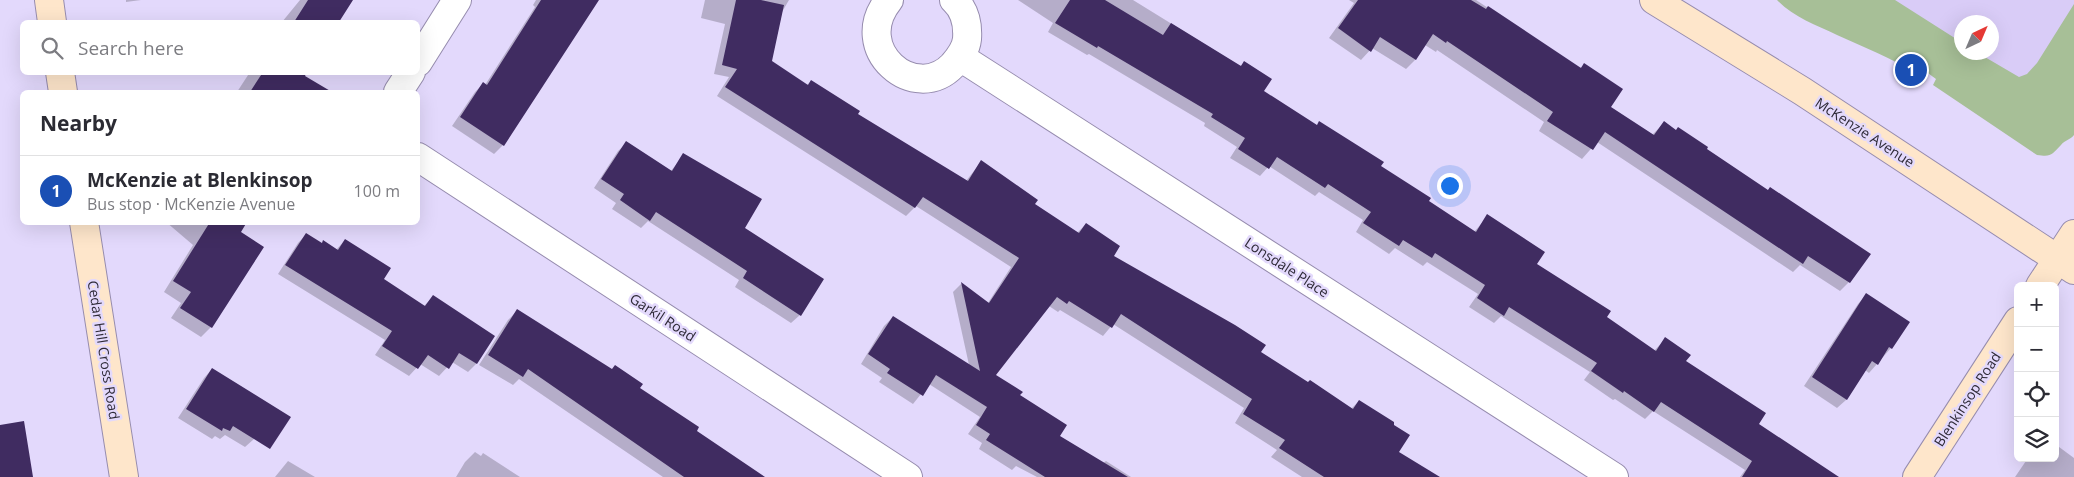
<!DOCTYPE html>
<meta charset="utf-8">
<style>
:root{--surface:#fff;--page:#f7f7f7;--text:#2b2b33;--muted:#7c7c81;--line:#e1e1e2;--accent:#7d31a3}
body{margin:0;font-family:"Open Sans",sans-serif;background:var(--page);color:var(--text)}
.controls{position:absolute;right:15px;bottom:15px;display:grid;overflow:hidden;border-radius:8px;box-shadow:0 5px 20px #0002}
.controls button{width:45px;height:45px;display:grid;place-items:center;padding:0;border:0;border-bottom:1px solid var(--line);background:var(--surface);color:var(--text);font:25px sans-serif}
.compass{position:absolute;left:1954px;top:15px;width:45px;height:45px;border-radius:50%;background:var(--surface);box-shadow:0 5px 20px #0002;rotate:44deg}
.you{position:absolute;left:1449px;top:185px;width:18px;height:18px;margin:-12px;border:4px solid #fff;border-radius:50%;background:#1a73e8;box-shadow:0 0 0 8px #1a73e833}
.badge{display:grid;place-items:center;width:32px;height:32px;border-radius:50%;background:var(--accent);color:#fff;font-size:16px;font-weight:700}
.pin{position:absolute;translate:-50% -50%;border:2px solid #fff;box-shadow:0 1px 5px #0006}
.list{margin:0;padding:0;list-style:none}
h2{display:flex;justify-content:space-between;align-items:center;height:65px;margin:0;padding:0 20px;font-size:21px}
h2 small{font-size:16px;font-weight:400;color:var(--muted)}
.list li{display:grid;grid-template-columns:32px 1fr auto;gap:15px;align-items:center;box-sizing:border-box;height:70px;padding:0 20px;border-top:1px solid var(--line)}
.list b{display:block;font-size:19px;white-space:nowrap}
.list p{margin:0;font-size:16px;white-space:nowrap;color:var(--muted)}
.list em{font-size:16px;font-style:normal;color:var(--muted)}
.icon{flex:none;width:28px;height:28px;fill:none;stroke:currentColor;stroke-width:2;stroke-linecap:round;stroke-linejoin:round}
.map{position:relative;flex:none;width:2074px;height:477px;overflow:hidden}
.search{position:absolute;background:var(--surface);box-shadow:0 5px 20px #0002;left:20px;top:20px;width:400px;height:55px;display:flex;align-items:center;gap:12px;box-sizing:border-box;padding:0 18px;border-radius:8px;color:var(--muted);font-size:19px}
.panel{position:absolute;background:var(--surface);box-shadow:0 5px 20px #0002;left:20px;top:90px;width:400px;height:135px;border-radius:8px}
.map>svg:first-child{display:block}
</style>
<div class="map">
<svg width="2074" height="477" viewBox="0 0 2074 477">
<rect width="100%" height="100%" fill="#e3d9fc"/>
<!-- built -->
<path fill="#d9ccf7" fill-rule="evenodd" d="M1813 0H2074V94L2017 129ZM1962 22H1992V52H1962Z"/>
<!-- green -->
<path fill="#a7bf97" d="M1777 0H1895L1961 42 1962 52 1978 53 2019 77 2027 74 2037 63 2074 4V135C2070 140 2065 140 2061 145 2051 155 2052 157 2037 155L1933 85 1936 79 1921 68 1917 74C1891 58 1864 47 1837 35 1816 25 1793 17 1777 0Z"/>
<!-- shadow -->
<path fill="#0003" d="M126 0H141L126 2Z
M300 0H351L332 22H282Z
M536 0H597L503 145 494 154 452 126 475 92 483 84 485 85 535 7 533 5Z
M705 0H789L782 12 771 62 807 85 811 81 856 114 966 181 981 162 1034 204 1077 233 1086 224 1112 256 1259 353 1351 409 1359 401 1397 452 1438 477H1302L1271 457 1277 450 1235 423 1244 408 1113 324 1103 336 1060 310 1058 312 1049 306 994 375 1019 395 1059 436 1103 463 1106 461 1131 477H1037L1016 466 1012 470 979 449 982 443 968 434 980 417 929 384 913 404 879 382 882 378 861 364 884 326 893 317 969 365 953 292 961 284 988 303 1011 267 916 206 906 216 717 96 729 77 714 74 725 24 701 18Z
M1018 0H1133L1240 66 1244 63 1262 92 1379 166 1428 202 1474 232 1488 216 1535 265 1605 318 1654 351 1665 339 1684 362 1757 425 1827 477H1740L1745 470 1653 411 1645 419 1615 399 1613 400 1584 380 1590 372 1501 316 1494 323 1469 307 1478 294 1427 262 1423 266 1395 248 1389 254 1356 232 1363 220 1319 192 1315 196 1269 166 1260 176 1230 158 1237 147 1204 126 1205 123 1089 54 1087 55 1048 32 1053 23Z
M1349 0H1476L1580 68 1584 65 1609 108 1652 135 1664 123 1767 191 1770 188 1849 282 1840 291 1800 265 1793 272 1597 142 1582 159 1539 131 1544 122 1437 50 1436 52 1425 45 1415 60 1406 69 1372 48 1361 60 1329 38 1354 3Z
M250 72H305L303 76 308 79 299 92H237Z
M627 143 670 172 684 155 743 228 800 315 791 323 735 287 739 280 648 221 641 228 612 209 616 203 594 188 618 151Z
M166 222H230L211 327 201 337 171 318 181 303 164 292 193 245Z
M306 235 321 244 336 250 345 240 382 279 423 307 433 297 493 336 476 364 468 372 452 362 439 376 420 364 409 376 375 355 385 340 278 274 298 243Z
M1866 295 1891 348 1869 373 1865 370 1846 400 1837 408 1804 386 1858 304Z
M517 311 639 388 751 477H663L519 379 513 385 479 365 508 320Z
M212 369 254 439 245 447 225 435 220 439 215 436 212 439 178 418 204 378Z
M2055 444 2074 458V477H2015L2028 458H2055Z
M475 452 481 456 483 453 520 477H456L465 462Z
M288 461 315 477H275Z"/>
<!-- building -->
<path fill="#402c61" d="M308 0H353L339 22H294Z
M541 0H599L504 146 460 117 483 82 487 85Z
M736 0H761L784 5 772 61 808 85 811 80 860 111 858 114 968 181 981 160 1038 200 1035 204 1079 233 1086 223 1120 246 1114 256 1235 325 1266 345 1261 352 1308 382 1310 380 1353 409 1359 400 1394 422V425L1410 435 1399 452 1440 477H1324L1279 448 1285 440 1243 414 1252 399 1121 314 1112 328 1069 301 1067 304 1057 297 996 375 1023 392 1020 395 1067 425 1060 436 1128 477H1045L986 440 990 434 976 425 987 407 936 375 923 396 887 373 890 369 868 354 893 316 980 371 961 282 989 303 1019 258 923 197 915 208 725 87 737 69 722 65Z
M1070 0H1105L1163 35 1171 23 1241 66 1244 61 1272 79 1264 91 1317 125 1319 121 1384 162 1381 166 1431 198 1429 201 1476 232 1487 214 1545 252 1537 264 1611 311 1607 317 1656 351 1665 337 1691 355 1686 361 1766 413 1759 424 1839 477H1742L1752 461 1661 402 1654 412 1624 391 1623 393 1591 371 1597 363 1509 307 1504 316 1477 298 1485 285 1435 253 1432 258 1403 240 1399 246 1363 223 1371 212 1328 184 1325 188 1277 157 1269 169 1238 149 1245 138 1211 117 1213 114 1098 46 1097 48 1055 23Z
M1358 0H1471L1486 9 1488 6 1581 68 1584 63 1623 89 1611 107 1654 135 1664 121 1676 130 1678 127 1708 147 1707 149 1768 190 1770 187 1871 254 1850 283 1808 256 1803 264 1605 132 1593 150 1547 121 1553 112 1447 41 1446 43 1433 34 1416 60 1380 37 1371 52 1338 28Z
M263 72H307L305 76 332 92H250Z
M626 141 672 171 683 153 762 199 745 228 824 279 801 316 743 278 747 271 656 212 650 221 620 200 624 194 601 179Z
M210 222H247L241 232 264 247 212 328 180 308 191 292 173 281Z
M306 233 322 243 323 240 338 250 345 239 391 268 384 279 425 306 433 295 495 336 477 364 459 353 449 369 428 355 418 369 382 346 392 331 285 265Z
M1866 293 1910 322 1892 349 1889 347 1878 365 1872 361 1847 400 1812 377Z
M517 309 612 369 615 365 643 384 640 388 699 427 697 431 765 477H684L528 369 523 377 488 355Z
M212 368 291 417 270 449 233 426 230 431 223 428 222 431 186 409Z
M24 421 33 477H0V425Z"/>
<g fill="none" stroke-linecap="round" stroke-linejoin="round">
<defs>
<path id="street" d="M889 0C849 49 915 105 953 65 960 57 966 49 967 39 968 25 965 10 954 0
M960 57 1614 477
M418 62 457 0
M398 92 411 72
M418 157 908 477"/>
<path id="secondary" d="M49 0 52 22
M1654 0 1802 91 2074 270
M60 72 63 92
M84 222 124 477
M2040 286 2074 234
M1917 477 2018 321"/>
</defs>
<!-- street casing -->
<use href="#street" stroke="#968cae" stroke-width="30"/>
<!-- secondary casing -->
<use href="#secondary" stroke="#968cae" stroke-width="30"/>
<!-- street -->
<use href="#street" stroke="#fff" stroke-width="28"/>
<!-- secondary -->
<use href="#secondary" stroke="#fee6cb" stroke-width="28"/>
</g>
<g text-anchor="middle" dominant-baseline="central" stroke-width="5" stroke-linejoin="round" paint-order="stroke">
<!-- street labels -->
<g font-size="14" fill="#2e2a37" stroke="#e3d9fc">
<text transform="translate(1865 132) rotate(33)">McKenzie Avenue</text>
<text transform="translate(1287 267) rotate(33)">Lonsdale Place</text>
<text transform="translate(663 317) rotate(33)">Garkil Road</text>
<text transform="translate(104 350) rotate(81)">Cedar Hill Cross Road</text>
<text transform="translate(1967 399) rotate(-57)">Blenkinsop Road</text>
</g>
</g>
</svg>
<div class="controls">
<button>+</button>
<button>−</button>
<button><svg class="icon" aria-label="locate" viewBox="0 0 24 24"><circle cx="12" cy="12" r="6"/><path d="M12 2v4M12 18v4M2 12h4M18 12h4"/></svg></button>
<button><svg class="icon" aria-label="layers" viewBox="0 0 24 24"><path d="M12 4l9 5-9 5-9-5zM3 14l9 5 9-5"/></svg></button>
</div>
<svg class="compass" viewBox="-18 -18 36 36"><path d="M0-13l5 13h-10z" fill="#e53935"/><path d="M0 13l5-13h-10z" fill="#7c7c81"/></svg>
<div class="you"></div>
<div class="pin badge" style="left:1911px;top:70px;background:#1a4fb4">1</div>
<div class="search"><svg class="icon" aria-label="search" viewBox="0 0 24 24"><circle cx="10" cy="10" r="6"/><path d="M15 15l6 6"/></svg>Search here</div>
<section class="panel">
<h2>Nearby<small></small></h2>
<ul class="list">
<li><span class="badge" style="background:#1a4fb4">1</span><div><b>McKenzie at Blenkinsop</b><p>Bus stop · McKenzie Avenue</p></div><em>100 m</em></li>
</ul>
</section>
</div>
